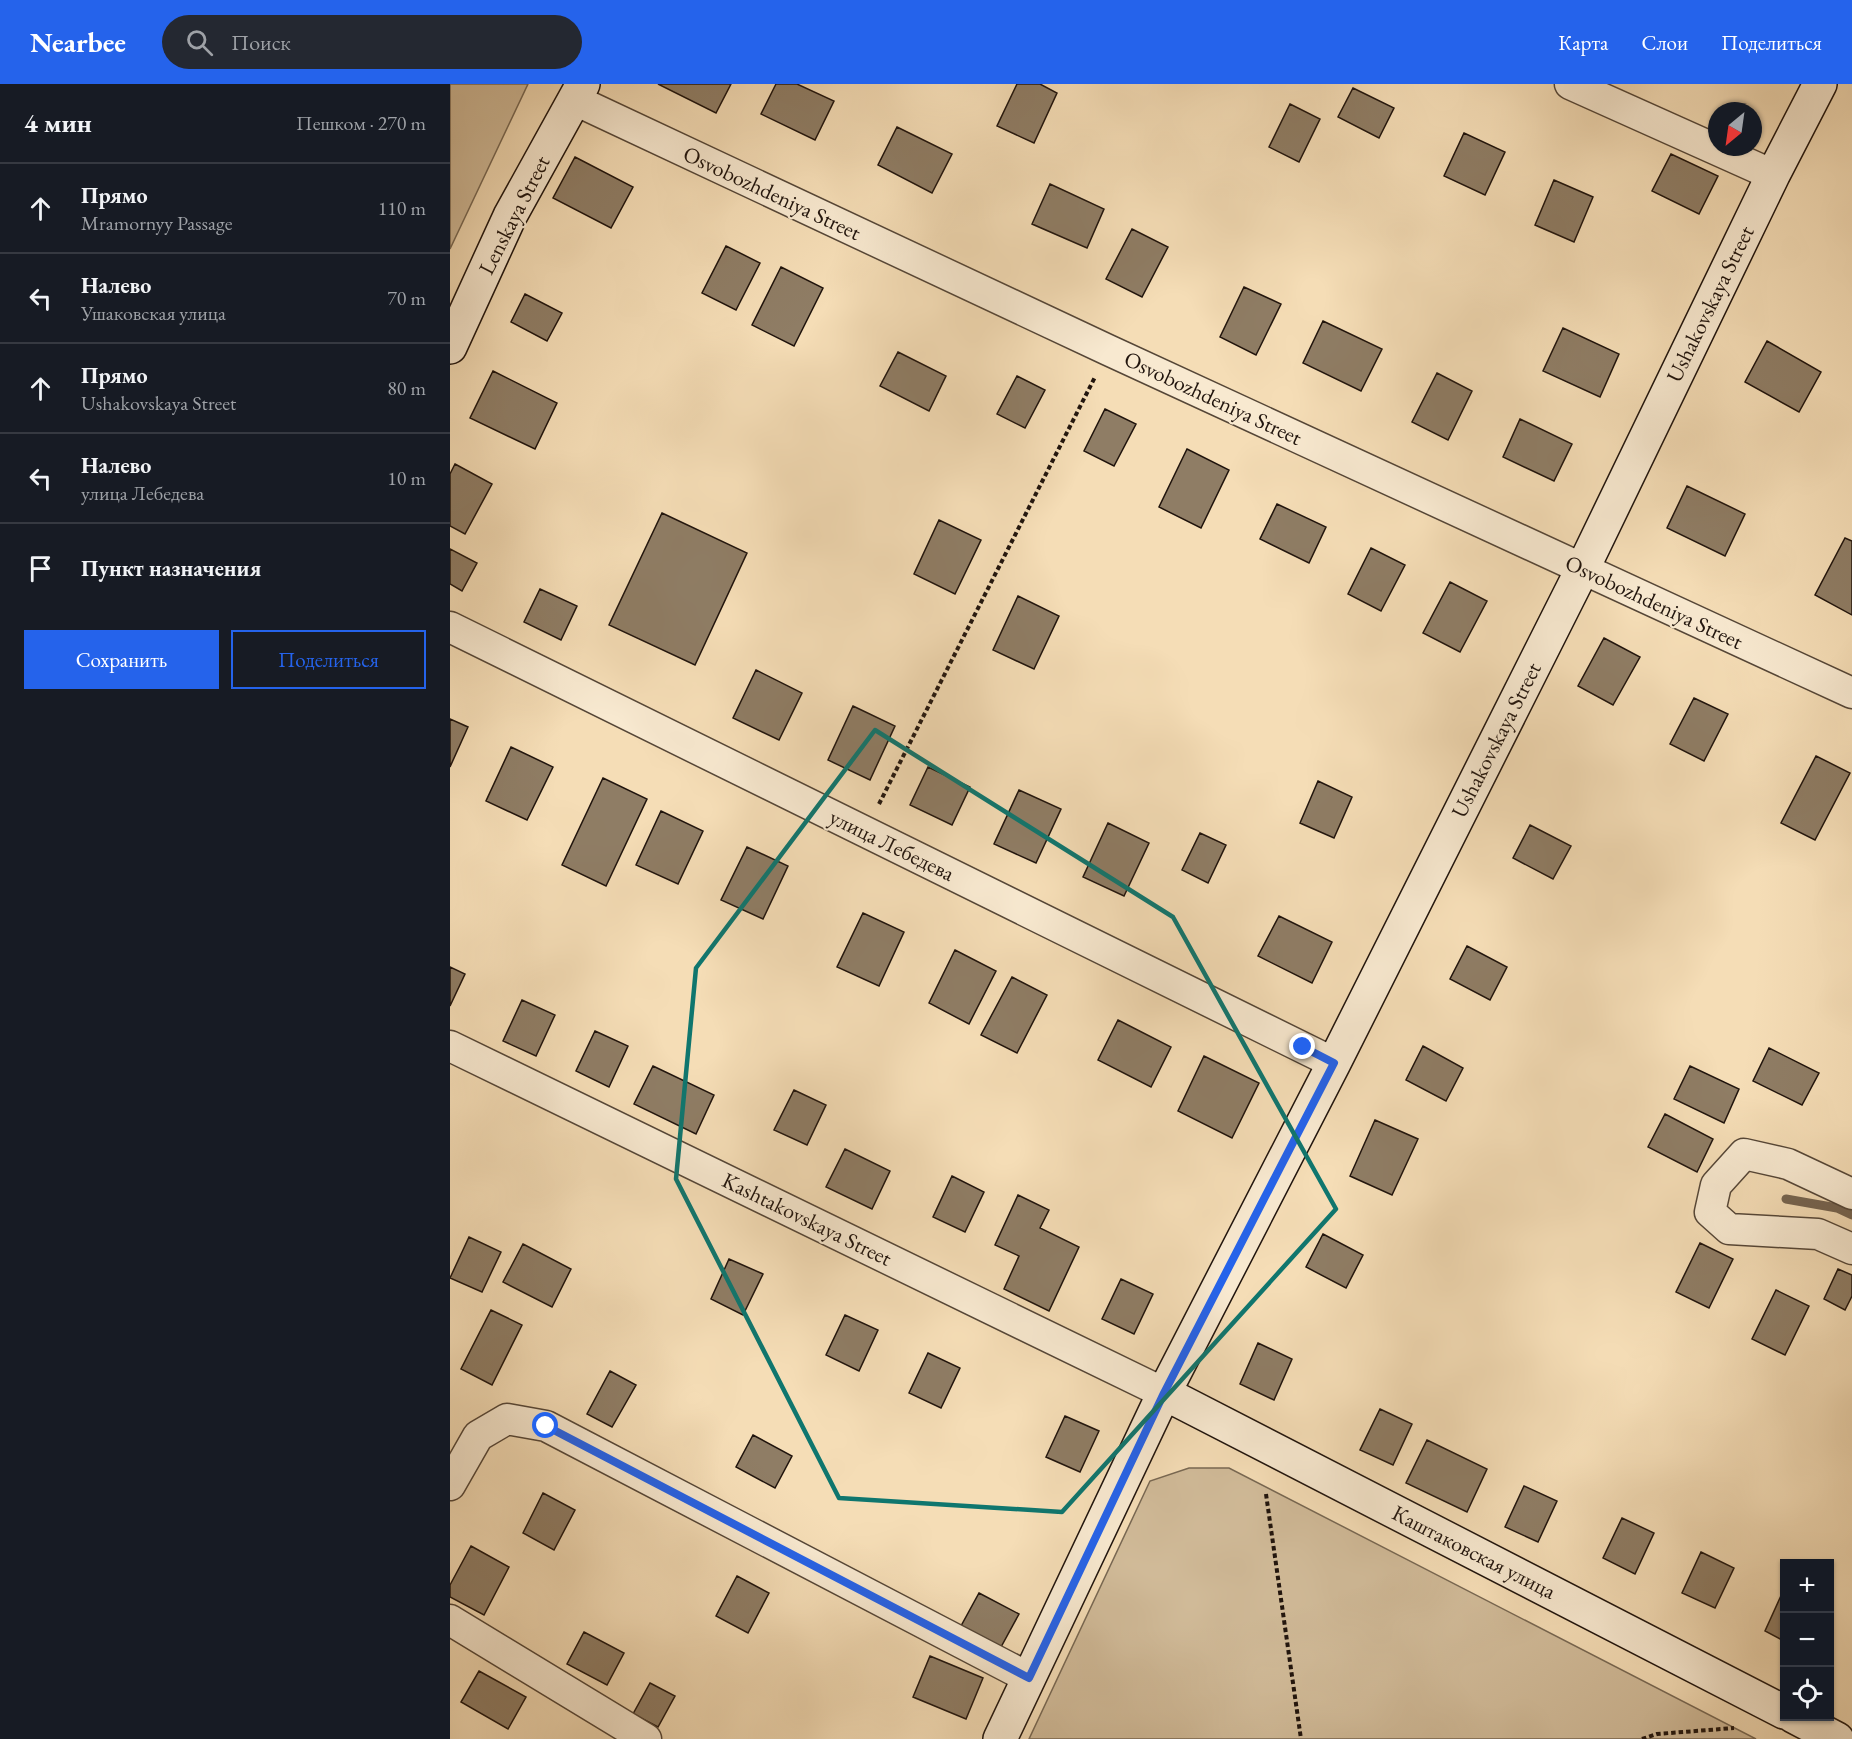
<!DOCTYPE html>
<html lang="ru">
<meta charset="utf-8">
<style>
:root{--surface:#171b24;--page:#242831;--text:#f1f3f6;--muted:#9ea1a6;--line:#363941;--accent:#2563eb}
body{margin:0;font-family:"EB Garamond",serif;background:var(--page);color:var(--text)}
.controls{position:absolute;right:18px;bottom:18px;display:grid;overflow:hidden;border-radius:0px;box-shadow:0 2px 4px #0004}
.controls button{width:54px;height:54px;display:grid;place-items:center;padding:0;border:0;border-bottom:2px solid var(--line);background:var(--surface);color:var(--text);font:30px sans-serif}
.compass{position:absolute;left:1258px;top:18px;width:54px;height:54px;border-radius:50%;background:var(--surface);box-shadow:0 2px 4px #0004;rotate:209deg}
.stop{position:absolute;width:18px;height:18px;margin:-14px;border:4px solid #2563eb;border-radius:50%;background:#fff}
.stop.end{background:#2563eb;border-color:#fff;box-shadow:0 2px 6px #0008}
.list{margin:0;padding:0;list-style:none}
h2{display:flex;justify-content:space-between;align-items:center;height:78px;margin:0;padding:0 24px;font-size:26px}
h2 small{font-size:20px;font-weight:400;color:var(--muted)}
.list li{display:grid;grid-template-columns:39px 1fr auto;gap:18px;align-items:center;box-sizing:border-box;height:90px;padding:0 24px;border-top:2px solid var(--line)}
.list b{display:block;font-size:22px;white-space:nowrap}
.list p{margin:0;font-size:20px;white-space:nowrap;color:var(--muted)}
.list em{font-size:20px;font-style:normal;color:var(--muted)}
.actions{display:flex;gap:12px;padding:18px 24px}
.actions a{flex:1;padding:14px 0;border:2px solid var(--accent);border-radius:0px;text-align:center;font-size:21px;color:var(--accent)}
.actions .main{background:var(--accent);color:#fff}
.icon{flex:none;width:33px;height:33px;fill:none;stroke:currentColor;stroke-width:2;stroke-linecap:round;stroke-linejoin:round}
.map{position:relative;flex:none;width:1402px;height:1655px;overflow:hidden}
header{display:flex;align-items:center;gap:36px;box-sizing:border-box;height:84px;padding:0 30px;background:var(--accent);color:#fff}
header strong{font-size:28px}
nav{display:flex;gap:33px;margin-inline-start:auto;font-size:21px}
.search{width:420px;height:54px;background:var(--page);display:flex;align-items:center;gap:15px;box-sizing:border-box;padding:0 21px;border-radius:33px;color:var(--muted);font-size:22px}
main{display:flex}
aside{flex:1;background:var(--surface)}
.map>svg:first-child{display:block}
</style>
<header>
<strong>Nearbee</strong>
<div class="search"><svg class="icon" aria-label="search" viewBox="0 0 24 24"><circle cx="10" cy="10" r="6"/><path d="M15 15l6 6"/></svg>Поиск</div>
<nav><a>Карта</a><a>Слои</a><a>Поделиться</a></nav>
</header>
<main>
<aside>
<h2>4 мин<small>Пешком · 270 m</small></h2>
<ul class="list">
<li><svg class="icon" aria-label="ahead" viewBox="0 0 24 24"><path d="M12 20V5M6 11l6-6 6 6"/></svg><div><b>Прямо</b><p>Mramornyy Passage</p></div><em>110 m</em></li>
<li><svg class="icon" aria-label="left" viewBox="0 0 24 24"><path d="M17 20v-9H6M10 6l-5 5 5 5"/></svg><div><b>Налево</b><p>Ушаковская улица</p></div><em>70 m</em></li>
<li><svg class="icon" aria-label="ahead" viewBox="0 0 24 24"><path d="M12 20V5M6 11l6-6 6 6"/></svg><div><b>Прямо</b><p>Ushakovskaya Street</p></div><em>80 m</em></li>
<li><svg class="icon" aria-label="left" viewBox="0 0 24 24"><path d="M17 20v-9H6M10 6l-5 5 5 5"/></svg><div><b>Налево</b><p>улица Лебедева</p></div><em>10 m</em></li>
<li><svg class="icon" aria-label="arrive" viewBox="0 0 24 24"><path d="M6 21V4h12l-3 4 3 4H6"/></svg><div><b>Пункт назначения</b></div></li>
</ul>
<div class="actions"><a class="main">Сохранить</a><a>Поделиться</a></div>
</aside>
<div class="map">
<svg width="1402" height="1655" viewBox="0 0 1402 1655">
<rect width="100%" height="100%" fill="#f5ddb6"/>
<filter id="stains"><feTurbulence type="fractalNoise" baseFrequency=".00333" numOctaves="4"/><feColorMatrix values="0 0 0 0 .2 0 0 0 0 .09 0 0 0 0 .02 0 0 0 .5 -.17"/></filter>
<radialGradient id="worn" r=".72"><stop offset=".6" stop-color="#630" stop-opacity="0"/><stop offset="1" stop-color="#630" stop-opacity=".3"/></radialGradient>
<!-- green -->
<path fill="#d1bb99" stroke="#786853" stroke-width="1.5" d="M0 0H78L0 165Z
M739 1384H779L1306 1655H579L700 1397Z"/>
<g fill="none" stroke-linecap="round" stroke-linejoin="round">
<!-- stream -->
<path stroke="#756450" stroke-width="9" d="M1336 1115 1387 1124 1402 1131"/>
</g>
<!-- building -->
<path fill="#8f7d65" stroke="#20140d" stroke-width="1.5" d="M208 0H281L266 29Z
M326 0H347L384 17 365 56 311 30Z
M567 0H590L607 9 584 59 547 42Z
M903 4 944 24 929 54 888 33Z
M840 20 870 35 849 78 819 63Z
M447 43 502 70 482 109 428 81Z
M1014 49 1055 68 1035 111 994 92Z
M1221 70 1268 92 1249 130 1202 107Z
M125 73 183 103 161 144 103 114Z
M1104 96 1143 113 1124 158 1085 141Z
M600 100 654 125 637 164 582 140Z
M682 145 718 163 692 213 656 195Z
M276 162 310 179 286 226 252 209Z
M331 183 373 204 344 262 302 241Z
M794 203 831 220 806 271 770 253Z
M75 210 112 229 97 257 61 238Z
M873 237 932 265 911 307 853 279Z
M1113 244 1169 270 1150 313 1093 287Z
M1317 257 1371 288 1349 328 1295 298Z
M448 268 496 292 479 327 430 302Z
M43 287 107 319 85 365 20 334Z
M987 289 1022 307 998 356 962 338Z
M567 292 595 306 575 344 547 330Z
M655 325 686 340 664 382 634 367Z
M1070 335 1122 360 1104 397 1053 373Z
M737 365 779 386 751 444 709 423Z
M5 380 42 400 15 450 0 442V390Z
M1237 402 1295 430 1275 472 1217 444Z
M827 420 876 443 859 479 810 455Z
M212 429 297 469 245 581 159 541Z
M489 436 531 456 505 510 464 490Z
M1395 454 1402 457V531L1365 511Z
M921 464 955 481 931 527 898 510Z
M0 465 27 479 12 507 0 500Z
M1000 498 1037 517 1010 568 973 549Z
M90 505 127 522 111 556 74 538Z
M568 512 609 532 584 585 543 566Z
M1154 554 1190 573 1163 621 1128 602Z
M306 586 352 609 329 656 283 634Z
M1244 614 1278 630 1254 677 1220 660Z
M403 622 445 642 420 696 378 676Z
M0 635 18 643 0 683Z
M61 663 103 683 77 736 36 717Z
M1366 672 1400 689 1365 756 1331 739Z
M478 683 520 703 502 741 460 721Z
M153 694 197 715 156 802 112 781Z
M868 697 902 713 884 754 850 739Z
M569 706 611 725 586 779 544 760Z
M211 727 253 747 228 800 186 781Z
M658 739 699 759 674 812 633 793Z
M1080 741 1121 762 1103 795 1063 774Z
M750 749 776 761 758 799 732 786Z
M297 763 338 782 313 835 271 816Z
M413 829 454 848 429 902 387 883Z
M829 832 882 858 862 899 808 872Z
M1017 862 1057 883 1040 916 1000 895Z
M505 866 546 887 519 940 479 919Z
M0 883 15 890 0 922Z
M562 893 597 911 567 969 531 951Z
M72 916 105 931 86 972 53 957Z
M668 936 721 963 701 1003 648 976Z
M145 947 178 962 159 1003 126 987Z
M973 962 1013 984 996 1017 956 996Z
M1319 964 1369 989 1352 1021 1303 997Z
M754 972 809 999 782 1054 728 1027Z
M203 982 264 1011 246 1050 184 1020Z
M1240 982 1289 1005 1274 1039 1224 1015Z
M344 1006 376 1021 357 1061 324 1046Z
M1215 1030 1263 1055 1247 1088 1198 1063Z
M925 1036 968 1055 942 1111 900 1092Z
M395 1065 440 1087 422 1125 376 1103Z
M502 1092 534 1108 515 1148 483 1133Z
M568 1111 599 1126 590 1144 629 1163 599 1227 554 1205 569 1172 545 1161Z
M873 1150 913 1171 896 1204 856 1183Z
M19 1153 51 1168 32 1208 0 1194Z
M1250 1159 1283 1175 1259 1224 1226 1208Z
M73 1160 121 1185 102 1223 53 1198Z
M279 1175 313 1190 293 1231 261 1215Z
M1388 1185 1402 1191V1212L1395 1226 1374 1215Z
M671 1195 703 1210 684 1250 652 1235Z
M1326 1206 1359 1222 1335 1271 1302 1255Z
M41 1226 72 1241 42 1301 11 1285Z
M395 1231 428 1246 409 1287 376 1271Z
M808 1259 842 1275 824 1316 790 1300Z
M478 1269 510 1284 491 1324 459 1309Z
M160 1287 186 1301 162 1343 137 1330Z
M930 1325 962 1340 943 1381 910 1366Z
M615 1332 649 1347 630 1388 596 1373Z
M303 1351 342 1372 325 1404 286 1383Z
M977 1356 1037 1385 1017 1428 956 1399Z
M1074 1402 1107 1417 1088 1458 1055 1443Z
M93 1409 125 1426 104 1466 73 1449Z
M1172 1434 1204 1449 1185 1490 1153 1474Z
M21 1462 59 1483 34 1531 0 1513V1501Z
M1251 1468 1284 1484 1265 1524 1232 1509Z
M287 1492 319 1509 298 1549 266 1532Z
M1334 1505V1557L1315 1547Z
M529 1509 569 1530 551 1563 511 1542Z
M134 1548 174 1569 157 1601 117 1580Z
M480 1572 533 1594 516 1635 463 1613Z
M29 1587 76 1613 58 1645 11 1618Z
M200 1599 225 1612 208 1643 183 1630Z"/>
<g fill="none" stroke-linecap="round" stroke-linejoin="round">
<defs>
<path id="street" d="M1120 0 1323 91
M125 16 658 266 1402 609
M0 543 884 979
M0 962 714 1309
M1402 1110 1338 1080 1294 1070 1266 1101 1260 1128 1279 1145 1368 1150 1402 1165
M0 1401 28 1352 57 1335 96 1342 579 1594
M0 1536 196 1655"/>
<path id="secondary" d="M0 263 60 132 133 0
M714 1309 1334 1628
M1343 1632 1387 1655
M550 1655 714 1309 884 979 1132 486 1323 91 1370 0"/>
</defs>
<!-- street casing -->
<use href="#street" stroke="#554637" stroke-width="33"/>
<!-- secondary casing -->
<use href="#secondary" stroke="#20140d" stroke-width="36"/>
<!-- path -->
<path stroke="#20140d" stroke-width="4" stroke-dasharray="4.5 3" stroke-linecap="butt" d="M429 720 645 293
M816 1410 851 1655
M1192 1655 1207 1650 1284 1644"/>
<!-- street -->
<use href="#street" stroke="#f8e9d0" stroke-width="30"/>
<!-- secondary -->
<use href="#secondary" stroke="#f8e9d0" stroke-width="33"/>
</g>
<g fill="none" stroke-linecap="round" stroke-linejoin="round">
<!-- route -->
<path stroke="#2563eb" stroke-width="8" d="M96 1342 579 1594 714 1309 884 979 853 963"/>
</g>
<!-- marked area -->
<path fill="none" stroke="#0f766e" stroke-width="4.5" stroke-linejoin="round" d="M425 646 723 833 886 1125 612 1428 389 1414 226 1095 246 884Z"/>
<g text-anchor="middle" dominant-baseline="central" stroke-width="4.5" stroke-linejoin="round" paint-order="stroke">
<!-- street labels -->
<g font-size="22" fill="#20140d" stroke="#f8e9d0">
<text transform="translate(322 109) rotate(25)">Osvobozhdeniya Street</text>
<text transform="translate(64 131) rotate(-63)">Lenskaya Street</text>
<text transform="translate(1260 220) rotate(-64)">Ushakovskaya Street</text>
<text transform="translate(763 314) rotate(25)">Osvobozhdeniya Street</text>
<text transform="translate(1204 518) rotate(25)">Osvobozhdeniya Street</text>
<text transform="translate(1046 656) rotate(-63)">Ushakovskaya Street</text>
<text transform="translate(442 761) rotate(26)">улица Лебедева</text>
<text transform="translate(357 1135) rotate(26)">Kashtakovskaya Street</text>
<text transform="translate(1024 1468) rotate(27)">Каштаковская улица</text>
</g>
</g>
<rect width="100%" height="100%" filter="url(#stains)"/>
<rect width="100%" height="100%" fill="url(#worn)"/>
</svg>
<div class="controls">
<button>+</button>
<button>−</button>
<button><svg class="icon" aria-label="locate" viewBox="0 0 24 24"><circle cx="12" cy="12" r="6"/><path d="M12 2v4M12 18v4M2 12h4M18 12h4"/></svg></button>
</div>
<svg class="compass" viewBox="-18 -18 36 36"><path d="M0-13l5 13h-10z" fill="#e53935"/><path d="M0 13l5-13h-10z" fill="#9ea1a6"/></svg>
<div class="stop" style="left:96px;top:1342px"></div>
<div class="stop end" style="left:853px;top:963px"></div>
</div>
</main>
